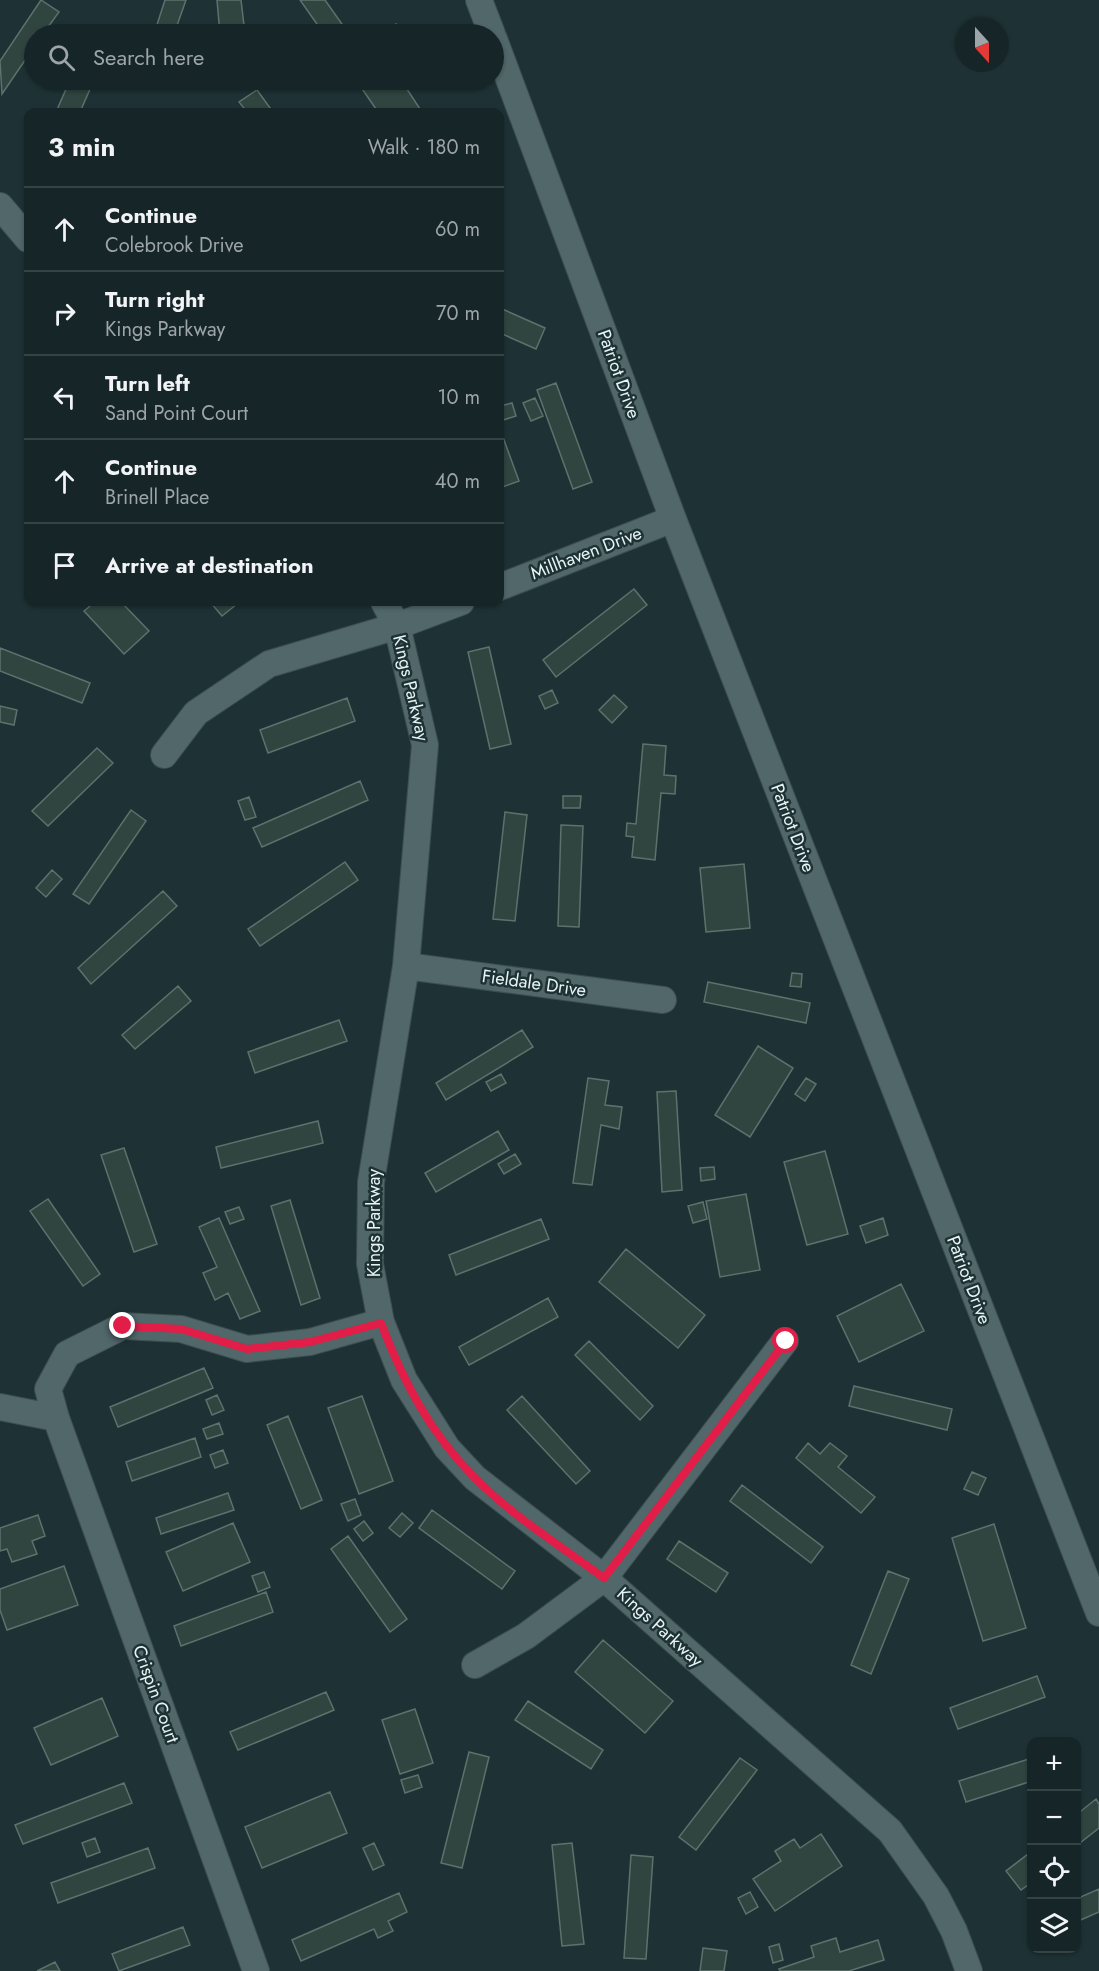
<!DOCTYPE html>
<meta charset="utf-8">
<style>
:root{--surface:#162628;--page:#233234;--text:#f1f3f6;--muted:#9ea5a8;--line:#354345}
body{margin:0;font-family:Jost,sans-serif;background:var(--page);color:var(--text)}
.controls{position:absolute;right:18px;bottom:18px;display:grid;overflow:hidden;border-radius:12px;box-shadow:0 2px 4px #0004}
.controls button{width:54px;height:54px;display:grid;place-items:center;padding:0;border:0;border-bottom:2px solid var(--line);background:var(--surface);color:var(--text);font:30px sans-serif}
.compass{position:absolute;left:955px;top:18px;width:54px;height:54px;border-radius:50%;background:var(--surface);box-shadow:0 2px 4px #0004;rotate:159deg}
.stop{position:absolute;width:18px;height:18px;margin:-14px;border:4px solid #e11d48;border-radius:50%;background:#fff}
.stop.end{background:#e11d48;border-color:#fff;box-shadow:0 2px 6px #0008}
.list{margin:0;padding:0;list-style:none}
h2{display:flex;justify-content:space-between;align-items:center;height:78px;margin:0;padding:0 24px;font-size:26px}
h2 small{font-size:20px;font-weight:400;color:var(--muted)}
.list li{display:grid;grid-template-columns:39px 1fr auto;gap:18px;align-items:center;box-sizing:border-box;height:84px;padding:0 24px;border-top:2px solid var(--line)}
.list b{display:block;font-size:22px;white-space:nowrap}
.list p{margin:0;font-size:20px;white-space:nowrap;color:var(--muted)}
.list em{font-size:20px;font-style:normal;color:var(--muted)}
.icon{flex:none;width:33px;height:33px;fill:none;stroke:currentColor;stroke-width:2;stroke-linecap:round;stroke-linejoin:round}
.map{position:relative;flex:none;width:1099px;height:1971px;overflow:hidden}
.search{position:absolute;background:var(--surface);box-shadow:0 2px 4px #0004;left:24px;top:24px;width:480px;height:66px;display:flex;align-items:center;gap:15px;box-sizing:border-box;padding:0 21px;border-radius:33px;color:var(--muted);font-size:22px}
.panel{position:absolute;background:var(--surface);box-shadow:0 2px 4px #0004;left:24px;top:108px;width:480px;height:498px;border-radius:12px}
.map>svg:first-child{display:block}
</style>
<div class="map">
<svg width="1099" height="1971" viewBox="0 0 1099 1971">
<rect width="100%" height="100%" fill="#1e3235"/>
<!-- building -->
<path fill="#304540" stroke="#5d726d" stroke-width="1.5" d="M41 0 59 12 43 34H34V47L2 94 0 61Z
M165 0H186L174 34H154Z
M217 0H241L245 34H220Z
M300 0H325L349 34H324Z
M396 24 401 34H388L385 29Z
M70 80H94L80 112H56Z
M356 80H401L422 112H378Z
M257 90 273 112H247L239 102Z
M500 308 545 328 536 349 500 333Z
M556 383 592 482 573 489 537 390Z
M535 398 543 416 531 421 523 403Z
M512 403 516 416 500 421V406Z
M500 429 519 481 500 488Z
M634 589 647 605 556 677 543 660Z
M95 602H121L149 631 124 654 84 611Z
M210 602H235L237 604 222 616Z
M489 647 511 744 490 749 468 652Z
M0 648 90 683 82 703 0 671Z
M552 690 558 703 545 709 539 696Z
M614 695 627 707 612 723 599 710Z
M347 698 355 721 268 753 260 730Z
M0 706 17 710 14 725 0 722Z
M643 744 666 746 664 775 676 776 675 794 661 793 655 860 632 857 634 837 626 836 627 823 636 824Z
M97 748 113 763 48 826 32 811Z
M360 781 368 800 262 847 253 828Z
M563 796H581L580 808H563Z
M249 797 256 817 245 820 238 801Z
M131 810 146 821 89 904 73 894Z
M505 812 527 815 515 921 493 919Z
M561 825 583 826 579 927 558 926Z
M345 862 358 880 260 946 248 929Z
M744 864 750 928 706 932 700 868Z
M52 870 62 879 46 897 36 888Z
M163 891 177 906 91 984 78 968Z
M792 973 802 974 801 987 790 986Z
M708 982 810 1003 806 1023 704 1002Z
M178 986 191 1001 135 1049 122 1035Z
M339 1020 347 1041 255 1073 248 1052Z
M522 1030 533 1047 446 1100 436 1083Z
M758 1046 793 1068 750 1137 715 1115Z
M501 1074 506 1083 491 1091 486 1082Z
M588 1078 609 1081 605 1105 622 1107 619 1129 601 1125 592 1185 573 1183Z
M806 1078 816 1084 805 1101 795 1094Z
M676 1091 682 1190 662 1192 657 1092Z
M318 1121 323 1143 221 1168 216 1147Z
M498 1131 509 1150 436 1192 425 1173Z
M124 1148 157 1244 134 1252 101 1155Z
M825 1151 848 1234 807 1245 784 1162Z
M515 1154 521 1164 504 1174 498 1164Z
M714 1167 715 1179 701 1181 700 1168Z
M746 1194 760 1270 720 1277 706 1201Z
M48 1199 100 1274 83 1286 30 1211Z
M290 1200 320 1298 301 1305 271 1206Z
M703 1202 707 1219 693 1223 688 1206Z
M239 1207 244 1219 230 1224 225 1212Z
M219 1218 260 1311 240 1319 228 1293 215 1300 203 1273 217 1267 199 1227Z
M883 1218 888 1235 866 1243 860 1226Z
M541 1219 549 1239 456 1275 449 1255Z
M626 1249 705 1315 678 1348 599 1282Z
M901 1284 924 1331 859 1362 837 1316Z
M548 1298 558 1317 469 1365 459 1347Z
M589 1341 653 1406 640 1420 575 1355Z
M204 1368 213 1388 118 1427 110 1407Z
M854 1386 952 1409 947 1430 849 1406Z
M217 1395 224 1410 212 1415 206 1400Z
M362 1396 393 1481 359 1494 328 1408Z
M522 1396 590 1471 576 1484 507 1410Z
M288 1416 322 1500 301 1509 267 1425Z
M219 1423 223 1434 207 1439 203 1429Z
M195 1438 201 1457 132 1481 126 1462Z
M808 1443 820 1454 830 1443 847 1456 838 1467 875 1497 861 1513 796 1458Z
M223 1450 228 1463 215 1468 210 1455Z
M972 1472 986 1478 978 1495 964 1489Z
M742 1485 823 1547 811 1563 730 1501Z
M228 1493 234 1510 161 1534 156 1518Z
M355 1499 361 1515 348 1521 341 1504Z
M432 1510 515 1571 502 1589 419 1528Z
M402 1513 413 1523 400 1537 389 1528Z
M38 1515 45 1536 32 1541 37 1554 12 1562 7 1549 0 1551V1528Z
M364 1521 373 1533 363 1541 354 1529Z
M233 1523 250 1562 183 1591 166 1552Z
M994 1524 1026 1628 983 1641 952 1538Z
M348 1536 407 1619 390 1632 331 1549Z
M679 1541 728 1573 716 1592 667 1559Z
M64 1566 78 1605 7 1630 0 1610V1589Z
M888 1571 909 1579 871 1674 851 1665Z
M264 1572 270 1587 258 1592 252 1576Z
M266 1592 273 1612 181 1646 174 1626Z
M603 1640 673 1701 645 1733 575 1672Z
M1037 1676 1045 1697 958 1729 950 1708Z
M326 1692 334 1710 238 1750 230 1732Z
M102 1698 118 1736 51 1765 34 1728Z
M528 1701 603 1750 591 1769 515 1720Z
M415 1709 433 1763 400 1774 382 1720Z
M469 1752 489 1757 462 1868 441 1863Z
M740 1758 757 1770 696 1850 679 1837Z
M1032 1758V1781L966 1802 959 1781Z
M418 1775 422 1787 405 1793 401 1780Z
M124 1783 132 1803 23 1844 15 1825Z
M330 1792 347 1833 262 1868 245 1827Z
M1096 1799 1099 1804V1828L1076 1846V1815Z
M821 1834 842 1866 775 1911 753 1879 781 1861 775 1851 794 1839 800 1848Z
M95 1838 100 1852 87 1857 82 1843Z
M374 1843 384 1865 373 1870 363 1848Z
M572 1843 584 1944 562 1946 552 1845Z
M148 1848 155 1868 58 1903 51 1883Z
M1032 1851V1882L1021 1890 1006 1871Z
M631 1855 653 1857 646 1959 624 1958Z
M1099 1889V1912L1076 1922V1899Z
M750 1892 758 1907 746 1914 738 1898Z
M399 1893 407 1912 388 1921 393 1931 378 1938 374 1929 301 1961 292 1940Z
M183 1927 190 1945 119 1971 112 1954Z
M836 1938 840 1952 878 1940 884 1960 849 1971H780L779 1969 814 1957 811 1946Z
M779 1944 783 1960 773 1963 769 1947Z
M703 1948 727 1951 724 1971H700Z
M55 1962 60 1971H37Z"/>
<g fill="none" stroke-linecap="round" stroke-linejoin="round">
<defs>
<path id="street" d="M479 0 492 34
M494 39 673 519 1099 1613
M0 206 28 239
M500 587 673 519
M384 602 397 626 425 745 406 966 371 1182 370 1264 381 1322 404 1380 447 1448 475 1478 604 1578 890 1831 936 1896 954 1931 969 1971
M164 755 196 713 269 664 397 626 461 602
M406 966 663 1000
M0 1407 56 1418 48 1389 67 1354 123 1326 181 1329 247 1349 310 1342 381 1322
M56 1418 256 1971
M475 1665 526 1636 604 1578 785 1341"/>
</defs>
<!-- street casing -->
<use href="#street" stroke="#3c4e51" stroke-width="28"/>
<!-- street -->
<use href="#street" stroke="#51676a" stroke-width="26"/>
</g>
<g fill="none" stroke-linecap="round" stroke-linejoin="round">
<!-- route -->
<path stroke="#e11d48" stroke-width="8" d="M123 1326 181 1329 247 1349 310 1342 381 1323C403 1381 430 1433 474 1477 512 1516 561 1546 604 1578L786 1341"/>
</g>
<g text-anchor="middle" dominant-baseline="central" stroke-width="5" stroke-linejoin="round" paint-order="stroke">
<!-- street labels -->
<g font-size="18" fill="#e7f4f5" stroke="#1e3235">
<text transform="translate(619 374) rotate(70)">Patriot Drive</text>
<text transform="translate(586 553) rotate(-21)">Millhaven Drive</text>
<text transform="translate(411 688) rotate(77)">Kings Parkway</text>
<text transform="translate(793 828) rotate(69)">Patriot Drive</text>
<text transform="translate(534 983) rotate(8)">Fieldale Drive</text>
<text transform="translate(374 1223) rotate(-90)">Kings Parkway</text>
<text transform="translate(969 1280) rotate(69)">Patriot Drive</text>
<text transform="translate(660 1627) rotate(42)">Kings Parkway</text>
<text transform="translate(156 1694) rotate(70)">Crispin Court</text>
</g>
</g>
</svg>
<div class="controls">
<button>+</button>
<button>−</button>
<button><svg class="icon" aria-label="locate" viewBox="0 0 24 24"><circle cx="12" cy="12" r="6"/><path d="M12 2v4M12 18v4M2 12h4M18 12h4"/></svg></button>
<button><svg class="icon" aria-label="layers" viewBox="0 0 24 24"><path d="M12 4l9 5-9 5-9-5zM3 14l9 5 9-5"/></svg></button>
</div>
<svg class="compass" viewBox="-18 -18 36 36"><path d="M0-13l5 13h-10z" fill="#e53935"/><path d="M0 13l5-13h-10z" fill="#9ea5a8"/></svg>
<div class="stop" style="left:786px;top:1341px"></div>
<div class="stop end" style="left:123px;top:1326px"></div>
<div class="search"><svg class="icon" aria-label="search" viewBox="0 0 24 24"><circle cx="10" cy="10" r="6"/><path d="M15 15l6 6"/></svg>Search here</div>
<section class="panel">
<h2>3 min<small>Walk · 180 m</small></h2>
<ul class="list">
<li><svg class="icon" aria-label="ahead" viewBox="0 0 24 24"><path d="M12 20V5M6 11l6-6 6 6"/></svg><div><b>Continue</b><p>Colebrook Drive</p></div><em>60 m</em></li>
<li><svg class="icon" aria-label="right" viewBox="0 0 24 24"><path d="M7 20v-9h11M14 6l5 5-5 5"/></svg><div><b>Turn right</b><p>Kings Parkway</p></div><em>70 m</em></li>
<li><svg class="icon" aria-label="left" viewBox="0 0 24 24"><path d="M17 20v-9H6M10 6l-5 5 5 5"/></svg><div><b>Turn left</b><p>Sand Point Court</p></div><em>10 m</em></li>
<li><svg class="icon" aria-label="ahead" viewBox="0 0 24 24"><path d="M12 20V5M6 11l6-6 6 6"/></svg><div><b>Continue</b><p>Brinell Place</p></div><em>40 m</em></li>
<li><svg class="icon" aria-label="arrive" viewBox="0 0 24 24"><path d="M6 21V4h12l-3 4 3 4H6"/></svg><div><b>Arrive at destination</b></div></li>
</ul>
</section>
</div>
